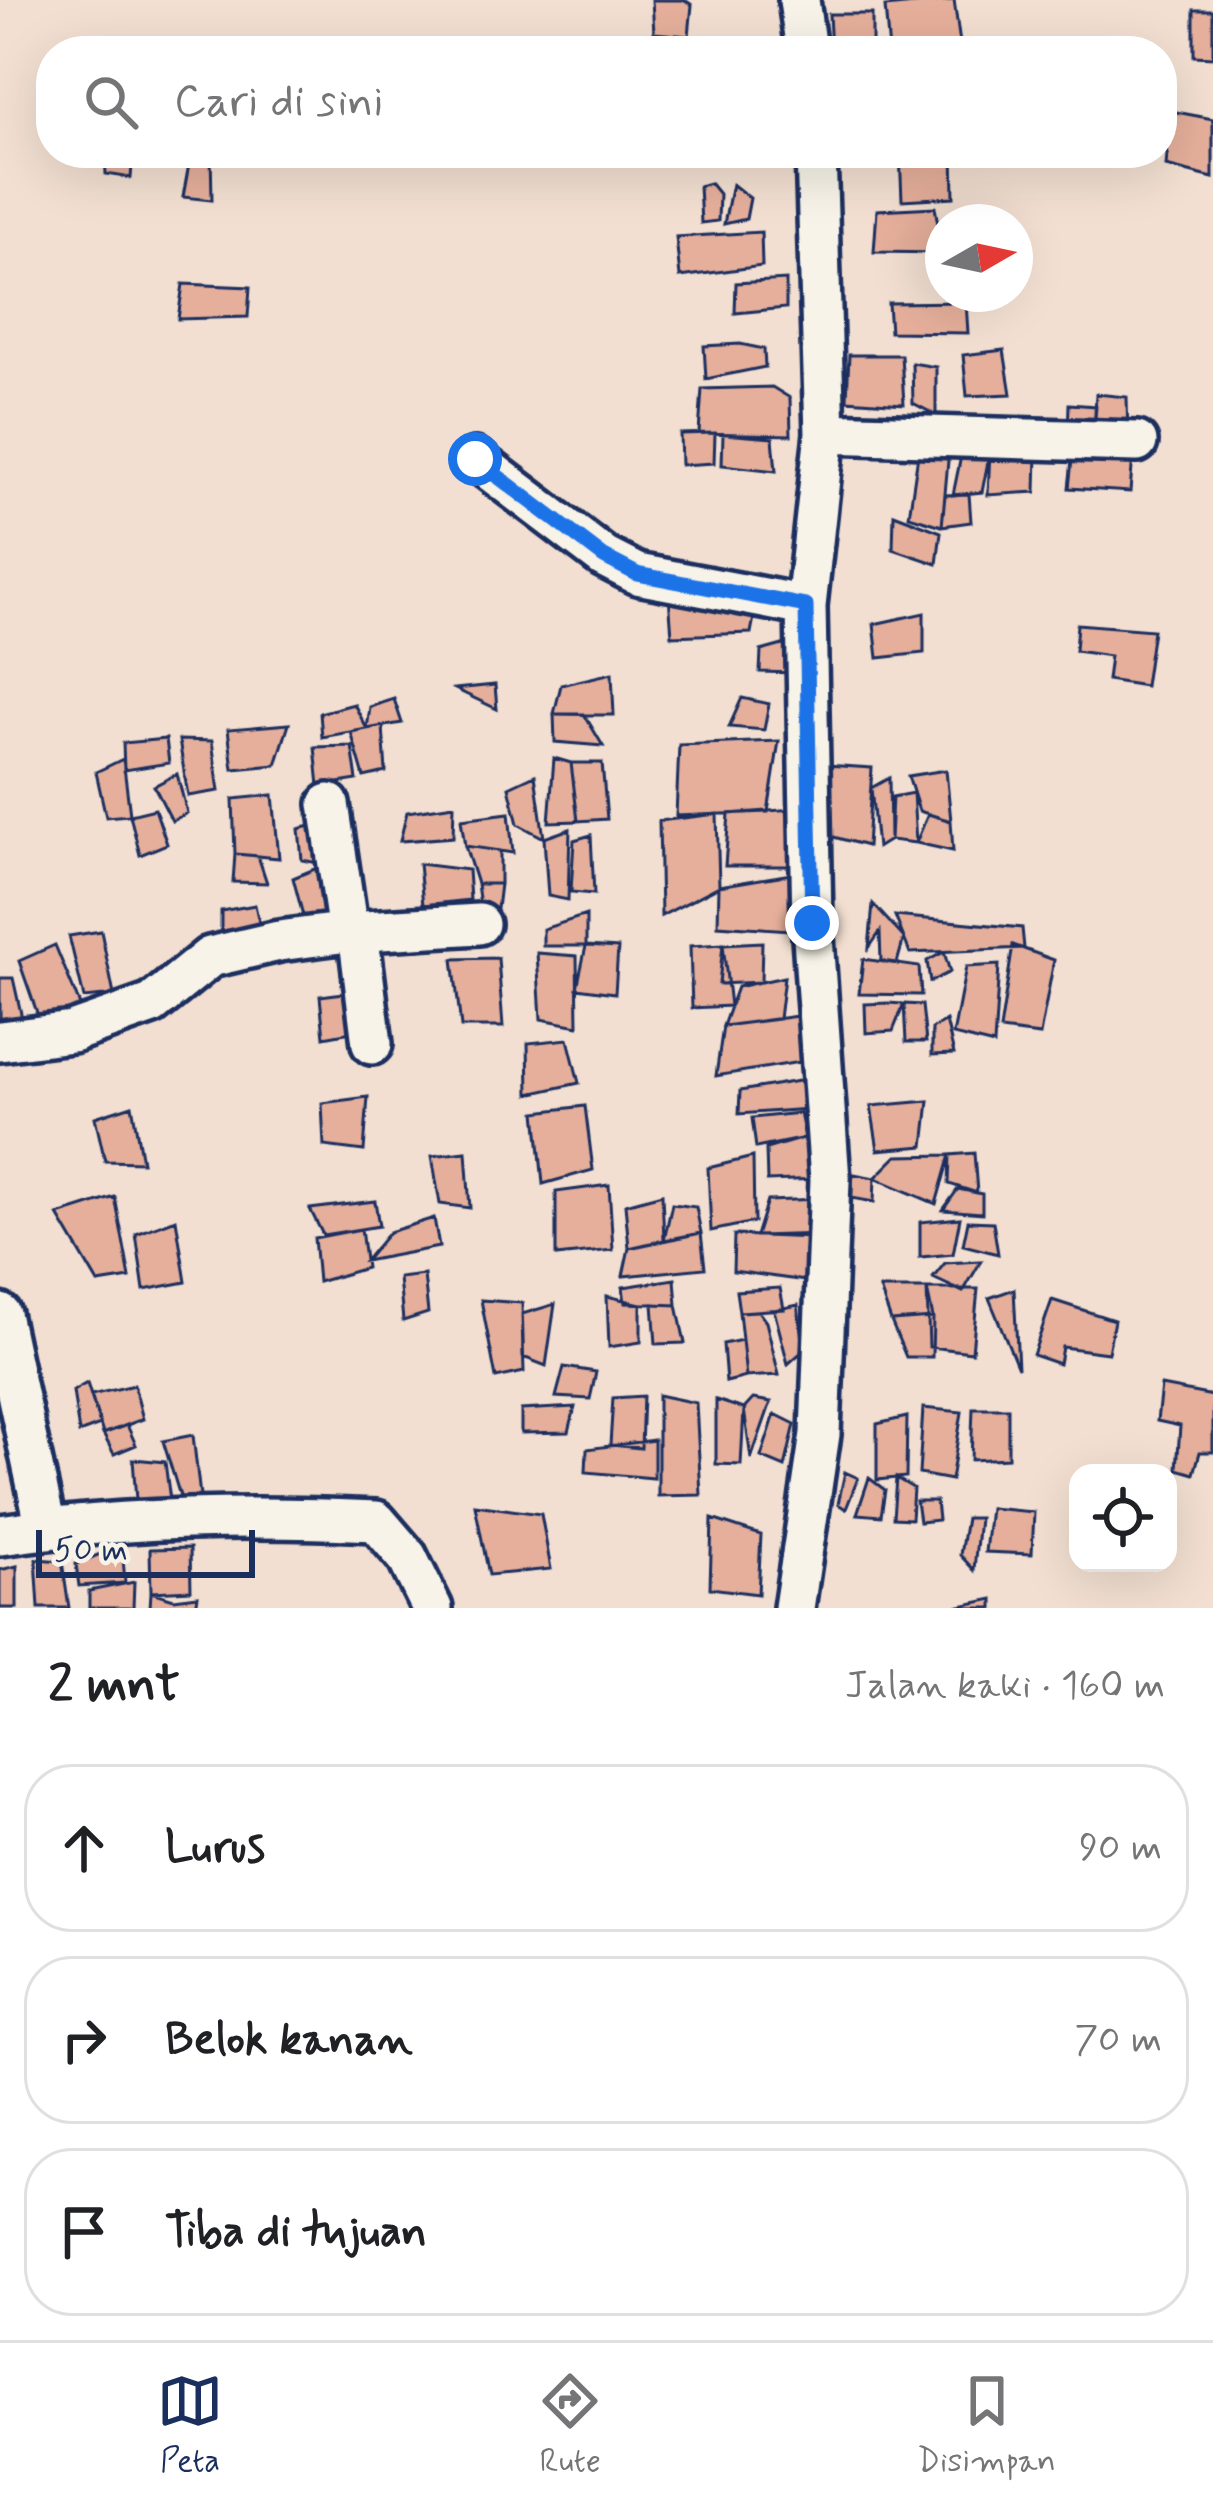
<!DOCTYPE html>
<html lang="id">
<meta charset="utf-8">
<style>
:root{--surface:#fff;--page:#f6f6f6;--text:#202124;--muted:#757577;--line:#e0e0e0;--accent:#1b2f5e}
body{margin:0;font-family:Mynerve,sans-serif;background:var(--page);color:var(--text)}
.controls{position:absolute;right:36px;bottom:36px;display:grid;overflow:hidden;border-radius:24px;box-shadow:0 12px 48px #0002}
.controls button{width:108px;height:108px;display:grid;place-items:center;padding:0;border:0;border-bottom:3px solid var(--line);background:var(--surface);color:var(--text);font:60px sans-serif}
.compass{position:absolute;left:925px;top:204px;width:108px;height:108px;border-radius:50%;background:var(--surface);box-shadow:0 12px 48px #0002;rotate:81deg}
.scale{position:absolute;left:36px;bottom:30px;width:219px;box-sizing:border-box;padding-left:12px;border:6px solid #1b2f5e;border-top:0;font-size:33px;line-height:42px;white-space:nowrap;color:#1b2f5e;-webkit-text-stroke:9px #f7f3e8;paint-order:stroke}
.stop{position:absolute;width:36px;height:36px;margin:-27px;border:9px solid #1a73e8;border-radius:50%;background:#fff}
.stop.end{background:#1a73e8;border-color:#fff;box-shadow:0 3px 12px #0008}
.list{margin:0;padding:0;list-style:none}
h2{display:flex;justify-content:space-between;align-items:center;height:156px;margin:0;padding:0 48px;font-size:51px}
h2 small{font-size:39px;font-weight:400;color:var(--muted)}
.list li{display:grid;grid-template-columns:78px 1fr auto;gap:36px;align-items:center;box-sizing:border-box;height:168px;margin:0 24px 24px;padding:0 24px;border:3px solid var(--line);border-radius:48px}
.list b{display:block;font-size:45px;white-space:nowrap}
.list em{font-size:39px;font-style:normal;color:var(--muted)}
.icon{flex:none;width:66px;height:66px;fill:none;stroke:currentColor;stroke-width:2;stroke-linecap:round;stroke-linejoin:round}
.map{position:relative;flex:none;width:1213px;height:1608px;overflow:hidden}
.search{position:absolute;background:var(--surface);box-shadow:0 12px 48px #0002;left:36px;right:36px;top:36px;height:132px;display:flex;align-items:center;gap:30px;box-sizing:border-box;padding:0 42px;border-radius:48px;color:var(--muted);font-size:45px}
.sheet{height:732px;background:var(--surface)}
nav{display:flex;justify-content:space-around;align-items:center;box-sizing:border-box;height:168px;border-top:3px solid var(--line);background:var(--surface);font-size:33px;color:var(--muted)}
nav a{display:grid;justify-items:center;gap:6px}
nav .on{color:var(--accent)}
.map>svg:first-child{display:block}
</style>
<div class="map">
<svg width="1213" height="1608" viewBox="0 0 1213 1608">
<rect width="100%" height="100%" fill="#f2dfd1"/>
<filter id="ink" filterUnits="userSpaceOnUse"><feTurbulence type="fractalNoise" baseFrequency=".00833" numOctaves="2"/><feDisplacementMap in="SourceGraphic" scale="24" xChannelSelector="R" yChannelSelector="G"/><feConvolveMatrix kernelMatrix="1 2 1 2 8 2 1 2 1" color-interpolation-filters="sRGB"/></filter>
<g filter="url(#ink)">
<!-- building -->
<path fill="#e5af9b" stroke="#1b2f5e" stroke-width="3" d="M652 0H685L692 5 689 36 654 33Z
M954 0 961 51H889L885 7Z
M1194 10H1213V57L1194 56Z
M829 14H872V51H831Z
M1171 111 1213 119V178L1166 166Z
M105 153H133L131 178 106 174Z
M191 153H211L212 200 183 197Z
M900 153H953L954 197 902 200Z
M710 183 719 194 718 221 701 223 699 186Z
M732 184 750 198 746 219 724 224Z
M935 207 943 253 874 252 877 210Z
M761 232 762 266 680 277 676 237Z
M786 280V308L735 313 736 283Z
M183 284 250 287 248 317 178 319Z
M966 302 968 333 890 332 888 303Z
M740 344 764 349 765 367 706 379 704 346Z
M1004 350 1011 394 967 396 963 355Z
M849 355H901L904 404 847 400Z
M912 363 936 367V415L913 403Z
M772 387 790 398 791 435 699 433 702 389Z
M1096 394 1127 397 1128 438 1094 433Z
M1069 404 1096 406 1094 433 1068 435Z
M715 433 714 463 681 465 680 434Z
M723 434 773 438 776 471 722 465Z
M920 441 949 450 942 526 909 516Z
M962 451H990L982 492 953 495Z
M990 451 1037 453 1036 492 988 495Z
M1073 451 1133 455 1130 492 1069 488Z
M969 494 971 522 942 526 945 495Z
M894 514 941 532 937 564 893 549Z
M669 596 756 607 751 633 672 636Z
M924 613V653L878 658 874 624Z
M1077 624 1153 630 1145 686 1107 680 1110 656 1075 651Z
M790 643 795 673 760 672 761 651Z
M612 673 614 715 554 714 561 685Z
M495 685 497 709 455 689Z
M742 698 769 704 764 730 729 727Z
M394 699 402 723 367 729 370 707Z
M354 704 367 729 322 737 320 713Z
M554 714H584L603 746 555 742Z
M289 724 276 765 233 769 228 729Z
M383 726 386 772 364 777 351 732Z
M166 739 169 763 124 770 123 743Z
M179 740 212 741 219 791 188 796Z
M779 741 768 812 676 816 679 745Z
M352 746 357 780 319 786 315 747Z
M554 758 571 763 578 821 549 822Z
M123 759 130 815 106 817 96 772Z
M571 763H602L607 819 578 821Z
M825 765 872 768 867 846 830 836Z
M946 770 951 821 919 811 908 776Z
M177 774 187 813 172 821 154 786Z
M535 775 544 838 518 824 509 787Z
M889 778 890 840 877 848 871 788Z
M913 793 916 843 890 840 892 797Z
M273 795 279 858 235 854 233 799Z
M454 805 453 837 400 841 407 812Z
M155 809 167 844 140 855 130 815Z
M793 809V866H725L729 814Z
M509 813 513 853 465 846 461 819Z
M717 814 719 886 661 916 659 821Z
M928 814 951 821 953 851 916 843Z
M326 822 318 863 302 860 299 829Z
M570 829 568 900 548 896 544 838Z
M591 835 594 894 571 892 574 840Z
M465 846 500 851V884H477Z
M235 854 258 856 267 883 233 882Z
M329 863 338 926 306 927 293 878Z
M419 864 468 870 470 900 423 905Z
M791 874 790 930 718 925 719 886Z
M477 884H500L496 917 481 913Z
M873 904 904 938 897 963 881 961 880 932 869 948Z
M255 905 263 940 221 946V911Z
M586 915V946H543V929Z
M895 916 1022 928 1024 948 910 953Z
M101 931 114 995 84 998 69 936Z
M762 942 761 982 719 984 723 944Z
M723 944 730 1006 692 1008 690 946Z
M55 945 84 1015 41 1024 19 961Z
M1013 945 1054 960 1040 1035 1000 1030Z
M586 946 618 948 615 993 577 988Z
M944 952 950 972 930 982 927 961Z
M537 953 577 956 578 1026 541 1019Z
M498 958 503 1027H461L453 959Z
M863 959 919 967 921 995 859 994Z
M999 965 994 1045 953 1035 966 967Z
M784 977 779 1019 723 1026 737 987Z
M0 978H13L24 1027 0 1030Z
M344 993 351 1032 324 1037 320 996Z
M865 1004 888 1003 904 1004 893 1031 866 1033Z
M904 1004 922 1005 926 1042H906Z
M805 1015 812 1060 716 1076 723 1026Z
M946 1021 954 1054 932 1055V1029Z
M568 1039 579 1083 529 1094 528 1043Z
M804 1080 809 1109 739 1114 740 1091Z
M368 1097 364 1151 324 1146 322 1103Z
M929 1101 924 1146 878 1150 871 1106Z
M132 1105 142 1162 105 1161 95 1117Z
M585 1106 593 1170 543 1184 536 1112Z
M800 1113 805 1138 756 1148 752 1118Z
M817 1134 821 1179 767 1181 766 1149Z
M466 1152 470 1208 440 1204 432 1156Z
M974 1153 977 1193 949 1184 950 1155Z
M950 1155 936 1204 875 1178 897 1156Z
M753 1157 754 1222 711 1231 708 1168Z
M854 1174 875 1178 874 1202 846 1197Z
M609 1185 613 1250 556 1256V1192Z
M958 1189 982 1194V1213L943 1210Z
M662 1194 664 1240 629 1248 625 1204Z
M115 1197 130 1278 98 1283 58 1215Z
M821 1199 824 1234 756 1236 767 1201Z
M375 1201 379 1226 323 1235 310 1209Z
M672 1204 696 1207 701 1233 664 1240Z
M434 1218 439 1247 365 1261 389 1232Z
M960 1218 953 1254 920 1257V1222Z
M176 1219 186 1282 144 1290 136 1234Z
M968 1221 993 1222 998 1254 963 1245Z
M361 1229 366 1268 318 1282 314 1238Z
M701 1233 705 1268 623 1276 629 1248Z
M734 1235 814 1238 806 1281 733 1271Z
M981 1261 963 1292 933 1278 945 1263Z
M424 1275 428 1313 403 1321 399 1278Z
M675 1279 677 1305 625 1303 623 1287Z
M780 1288 784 1309 739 1312 736 1291Z
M880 1289H927L933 1318 891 1321Z
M927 1289H978L972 1352 929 1347Z
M1014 1289 1018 1368 989 1298Z
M607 1296 641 1304V1342L609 1347Z
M481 1300 522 1303 524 1372 496 1378Z
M1052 1300 1114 1320 1108 1353 1062 1347 1059 1364 1033 1355Z
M555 1304 546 1366 523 1357 522 1314Z
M653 1304 677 1305 685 1343 656 1344Z
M798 1305 803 1351 788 1364 774 1310Z
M758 1311 766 1322 779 1375 746 1377 739 1312Z
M933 1318 932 1357H906L891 1321Z
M742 1340 746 1377 726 1382 723 1344Z
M564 1367 596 1372 590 1399 556 1397Z
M87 1383 100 1425 79 1433 73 1391Z
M134 1385 143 1419 103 1434 91 1395Z
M1161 1386 1213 1396V1452H1200L1194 1474 1177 1469 1180 1426 1157 1421Z
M658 1395 696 1403 701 1495 658 1496Z
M643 1396 641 1448 610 1445 613 1398Z
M753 1399 771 1402 751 1459 744 1409Z
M716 1400 744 1409 741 1465 716 1464Z
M575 1407 569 1432 521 1433V1410Z
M923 1408 962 1412 951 1480 919 1474Z
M973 1408H1008V1458L971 1460Z
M775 1414 795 1424 785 1467 761 1457Z
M907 1417 906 1477 877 1480V1424Z
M127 1425 136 1445 114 1454 103 1434Z
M193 1435 201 1505 183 1506 163 1441Z
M654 1440V1478L586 1472 587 1449Z
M133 1459 165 1462 171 1508 137 1514Z
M845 1472 858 1478 846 1509 838 1504Z
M869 1478 885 1490 881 1516 857 1514Z
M896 1478 913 1488 911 1519 893 1518Z
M916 1501H936L938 1520 919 1522Z
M475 1505 541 1514 551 1569 489 1575Z
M990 1508 1034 1512 1032 1554 985 1552Z
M966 1518H979L974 1570 960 1555Z
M712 1519 761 1535 758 1594 710 1588Z
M122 1545 125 1583 79 1586 76 1564Z
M190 1548 191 1590 151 1592 150 1549Z
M36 1559 62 1561 69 1608H39Z
M17 1566V1608H0V1570Z
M134 1582 133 1608H89V1591Z
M151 1592 174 1599 198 1596 196 1608H150Z
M993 1599V1608H951Z"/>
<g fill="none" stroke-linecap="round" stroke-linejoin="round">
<defs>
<path id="minor" d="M799 0 806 51
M825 433 1137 442
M475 459 604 557 637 574 806 606
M329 804 348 932
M358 931 372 1044
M0 1041 72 1032 152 1004 210 957 279 941 348 932 479 924
M0 1314 46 1528
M0 1535C124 1517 251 1515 376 1521L407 1557 432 1608
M794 1608 820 1434 830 1180 812 923 806 606 825 433 816 153"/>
</defs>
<!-- minor casing -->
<use href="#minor" stroke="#1b2f5e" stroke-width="48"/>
<!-- minor -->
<use href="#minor" stroke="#f7f3e8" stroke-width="39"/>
</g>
</g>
<g fill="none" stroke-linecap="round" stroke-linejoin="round" filter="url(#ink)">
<!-- route -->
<path stroke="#1a73e8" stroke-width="15" d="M475 459 604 557 637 574 806 606 812 923"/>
</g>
</svg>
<div class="controls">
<button><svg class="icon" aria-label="locate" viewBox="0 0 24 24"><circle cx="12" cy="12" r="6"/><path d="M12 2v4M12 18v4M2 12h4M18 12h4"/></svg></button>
</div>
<svg class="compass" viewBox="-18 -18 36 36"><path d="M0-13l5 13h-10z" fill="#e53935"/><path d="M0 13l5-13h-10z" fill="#757577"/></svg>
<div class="scale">50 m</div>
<div class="stop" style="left:475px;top:459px"></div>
<div class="stop end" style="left:812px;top:923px"></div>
<div class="search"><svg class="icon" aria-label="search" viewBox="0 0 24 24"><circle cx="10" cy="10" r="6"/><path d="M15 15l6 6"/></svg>Cari di sini</div>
</div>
<section class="sheet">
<h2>2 mnt<small>Jalan kaki · 160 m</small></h2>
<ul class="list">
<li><svg class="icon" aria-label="ahead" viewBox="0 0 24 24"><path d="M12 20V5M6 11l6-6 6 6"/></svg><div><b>Lurus</b></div><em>90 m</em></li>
<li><svg class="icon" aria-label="right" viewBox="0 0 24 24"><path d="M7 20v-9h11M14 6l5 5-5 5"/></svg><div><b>Belok kanan</b></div><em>70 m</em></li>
<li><svg class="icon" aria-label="arrive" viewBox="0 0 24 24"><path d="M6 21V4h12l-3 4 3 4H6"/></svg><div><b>Tiba di tujuan</b></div></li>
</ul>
</section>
<nav>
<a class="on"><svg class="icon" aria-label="map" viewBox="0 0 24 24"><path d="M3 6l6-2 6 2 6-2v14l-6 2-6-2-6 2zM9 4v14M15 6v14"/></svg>Peta</a>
<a><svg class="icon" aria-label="directions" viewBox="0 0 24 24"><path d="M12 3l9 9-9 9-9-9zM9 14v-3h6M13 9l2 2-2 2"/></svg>Rute</a>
<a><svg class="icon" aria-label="saved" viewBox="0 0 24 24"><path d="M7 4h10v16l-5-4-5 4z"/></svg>Disimpan</a>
</nav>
